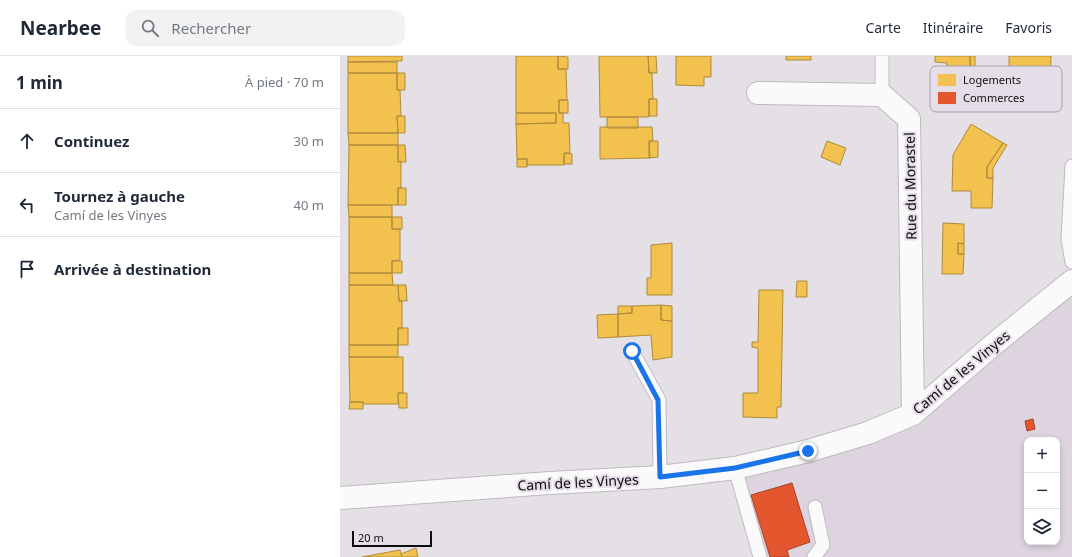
<!DOCTYPE html>
<html lang="fr">
<meta charset="utf-8">
<style>
:root{--surface:#fff;--page:#f2f2f3;--text:#1f2937;--muted:#747a83;--line:#e0e1e3}
body{margin:0;font-family:"Noto Sans",sans-serif;background:var(--page);color:var(--text)}
.controls{position:absolute;right:12px;bottom:12px;display:grid;overflow:hidden;border-radius:8px;box-shadow:0 2px 6px #0003}
.controls button{width:36px;height:36px;display:grid;place-items:center;padding:0;border:0;border-bottom:1px solid var(--line);background:var(--surface);color:var(--text);font:20px sans-serif}
.scale{position:absolute;left:12px;bottom:10px;width:80px;box-sizing:border-box;padding-left:4px;border:2px solid #0e0c0f;border-top:0;font-size:11px;line-height:14px;white-space:nowrap;color:#0e0c0f;-webkit-text-stroke:3px #e5dee8;paint-order:stroke}
.stop{position:absolute;width:12px;height:12px;margin:-9px;border:3px solid #1a73e8;border-radius:50%;background:#fff}
.stop.end{background:#1a73e8;border-color:#fff;box-shadow:0 1px 4px #0008}
.list{margin:0;padding:0;list-style:none}
h2{display:flex;justify-content:space-between;align-items:center;height:52px;margin:0;padding:0 16px;font-size:17px}
h2 small{font-size:13px;font-weight:400;color:var(--muted)}
.list li{display:grid;grid-template-columns:26px 1fr auto;gap:12px;align-items:center;box-sizing:border-box;height:64px;padding:0 16px;border-top:1px solid var(--line)}
.list b{display:block;font-size:15px;white-space:nowrap}
.list p{margin:0;font-size:13px;white-space:nowrap;color:var(--muted)}
.list em{font-size:13px;font-style:normal;color:var(--muted)}
.icon{flex:none;width:22px;height:22px;fill:none;stroke:currentColor;stroke-width:2;stroke-linecap:round;stroke-linejoin:round}
.map{position:relative;flex:none;width:732px;height:501px;overflow:hidden}
header{display:flex;align-items:center;gap:24px;box-sizing:border-box;height:56px;padding:0 20px;background:var(--surface);border-bottom:1px solid var(--line)}
header strong{font-size:19px}
nav{display:flex;gap:22px;margin-inline-start:auto;font-size:14px}
.search{width:280px;height:36px;background:var(--page);display:flex;align-items:center;gap:10px;box-sizing:border-box;padding:0 14px;border-radius:12px;color:var(--muted);font-size:15px}
main{display:flex}
aside{flex:1;background:var(--surface)}
.map>svg:first-child{display:block}
</style>
<header>
<strong>Nearbee</strong>
<div class="search"><svg class="icon" aria-label="search" viewBox="0 0 24 24"><circle cx="10" cy="10" r="6"/><path d="M15 15l6 6"/></svg>Rechercher</div>
<nav><a>Carte</a><a>Itinéraire</a><a>Favoris</a></nav>
</header>
<main>
<aside>
<h2>1 min<small>À pied · 70 m</small></h2>
<ul class="list">
<li><svg class="icon" aria-label="ahead" viewBox="0 0 24 24"><path d="M12 20V5M6 11l6-6 6 6"/></svg><div><b>Continuez</b></div><em>30 m</em></li>
<li><svg class="icon" aria-label="left" viewBox="0 0 24 24"><path d="M17 20v-9H6M10 6l-5 5 5 5"/></svg><div><b>Tournez à gauche</b><p>Camí de les Vinyes</p></div><em>40 m</em></li>
<li><svg class="icon" aria-label="arrive" viewBox="0 0 24 24"><path d="M6 21V4h12l-3 4 3 4H6"/></svg><div><b>Arrivée à destination</b></div></li>
</ul>
</aside>
<div class="map">
<svg width="732" height="501" viewBox="0 0 732 501">
<rect width="100%" height="100%" fill="#e4e0e6"/>
<!-- built -->
<path fill="#ddd4e0" fill-rule="evenodd" d="M732 220V501H424L401 424 589 351ZM687 384H717V486H687Z"/>
<!-- homes -->
<path fill="#f2c14e" stroke="#ae8b3b" d="M8 0H62V5L8 6Z
M176 0H218V13H226L227 44H219V57H223V67H229L230 97H224V109H187V103H177L176 68 216 67V57H176Z
M218 0 228 1V13H218Z
M259 0H308L309 17H312L313 43H309V61H260Z
M308 0H316L317 17H309Z
M336 0H371V21H364V30L336 29Z
M446 0H471V4H446Z
M595 0H630V17L635 18 634 36 606 35 607 7 595 6Z
M630 0H635V18L630 17Z
M669 0H711L710 37 669 36Z
M8 6H57V17H8Z
M8 17H57V34H60L61 60H57L58 77H8Z
M57 17H65V34H57Z
M309 43H317V60H309Z
M219 44H228V57H219Z
M176 57H216V67L176 68Z
M57 60H65V77H58Z
M267 61H298V72H267Z
M631 68 663 87 647 111V122H653L652 152H631V135H612L613 99Z
M260 71H312L313 85H309L310 102 260 103Z
M8 77H58V89H9Z
M309 85H318V101L309 102Z
M487 85 506 92 500 109 481 101Z
M663 87 667 89 653 112V122H647V111Z
M9 89H58V106L61 105V132H58V149H8Z
M58 89H65L66 106H58Z
M224 97 232 98V108H224Z
M177 103H187V111H177Z
M58 132H66V149H58Z
M8 149H52V161H9Z
M9 161H52V173H60V204L52 205V217H9Z
M52 161H62V173H52Z
M603 167 624 168V188L618 187V198H624L623 218H602Z
M332 187V239H307V222H311V189Z
M618 187 624 188V198H618Z
M52 205H62V217H52Z
M9 217H52L53 229H9Z
M457 225H467V241H456Z
M9 229H58L59 245H62V272H58V289H9Z
M58 229H66L67 245H59Z
M419 234H443L441 351H437V362L403 361V337H418V292L412 291V286H418Z
M321 249 332 250V265L321 264Z
M321 249V264L332 265V301L313 304 311 279 278 281V258L292 257V250Z
M278 250H292V257L278 258Z
M278 258V281L258 282 257 259Z
M58 272H68V289H58Z
M9 289H58V301H9Z
M9 301H63V337H58V348H24L23 346H10Z
M58 337H67V352H59Z
M10 346H23V353H9Z
M76 492 78 501H62L61 498Z
M60 494 62 501H22Z"/>
<!-- shops -->
<path fill="#e4572e" stroke="#a44025" d="M693 363 695 373 687 375 685 365Z
M452 427 470 486 447 494 449 501H430L411 439Z"/>
<g fill="none" stroke-linecap="round" stroke-linejoin="round">
<defs>
<path id="service" d="M542 0V39
M732 110 728 183 732 206
M292 295 319 344 320 421
M395 412 420 501
M474 501 483 489 475 451"/>
<path id="minor" d="M418 37 542 39 569 63 573 358
M0 442 210 427 320 421 395 412 468 395 528 377 573 358 654 288 732 225"/>
</defs>
<!-- service casing -->
<use href="#service" stroke="#bdbabe" stroke-width="15"/>
<!-- minor casing -->
<use href="#minor" stroke="#bdbabe" stroke-width="24"/>
<!-- service -->
<use href="#service" stroke="#fbfafb" stroke-width="13"/>
<!-- minor -->
<use href="#minor" stroke="#fbfafb" stroke-width="22"/>
</g>
<g fill="none" stroke-linecap="round" stroke-linejoin="round">
<!-- route -->
<path stroke="#1a73e8" stroke-width="5" d="M292 295 318 344 320 421 395 412 468 395"/>
</g>
<g text-anchor="middle" dominant-baseline="central" stroke-width="4" stroke-linejoin="round" paint-order="stroke">
<!-- street labels -->
<g font-size="14" fill="#0e0c0f" stroke="#e5dee8">
<text transform="translate(570 130) rotate(-91)">Rue du Morastel</text>
<text transform="translate(621 316) rotate(-40)">Camí de les Vinyes</text>
<text transform="translate(238 426) rotate(-3)">Camí de les Vinyes</text>
</g>
</g>
<!-- legend -->
<rect x="590" y="10" width="132" height="46" rx="6" fill="#e5dee8" stroke="#a49fa7" stroke-width="1"/>
<rect x="598" y="18" width="18" height="12" fill="#f2c14e"/>
<rect x="598" y="36" width="18" height="12" fill="#e4572e"/>
<g font-size="11" fill="#0e0c0f">
<text x="623" y="28">Logements</text>
<text x="623" y="46">Commerces</text>
</g>
</svg>
<div class="controls">
<button>+</button>
<button>−</button>
<button><svg class="icon" aria-label="layers" viewBox="0 0 24 24"><path d="M12 4l9 5-9 5-9-5zM3 14l9 5 9-5"/></svg></button>
</div>
<div class="scale">20 m</div>
<div class="stop" style="left:292px;top:295px"></div>
<div class="stop end" style="left:468px;top:395px"></div>
</div>
</main>
